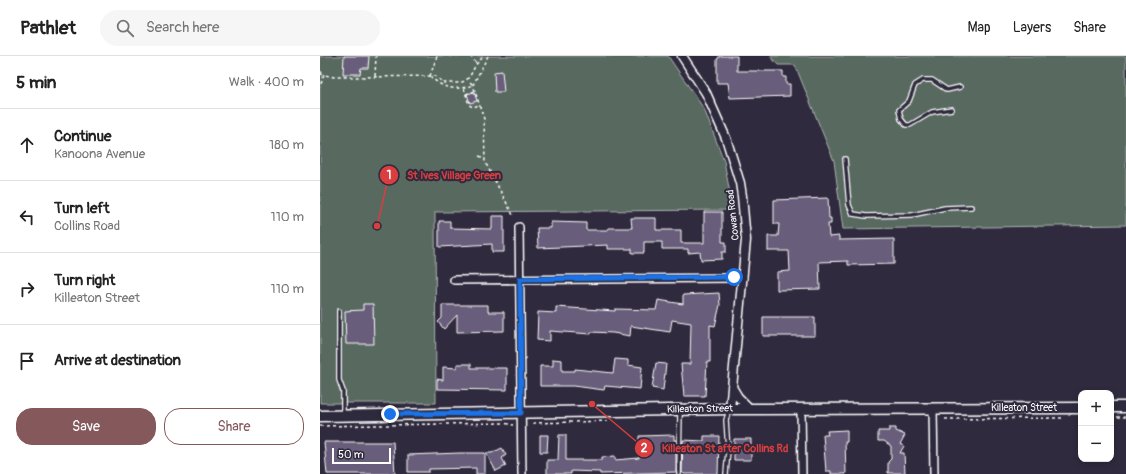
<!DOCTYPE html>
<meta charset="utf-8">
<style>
:root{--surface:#fff;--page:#f6f6f6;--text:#222;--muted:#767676;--line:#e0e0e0;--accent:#85585c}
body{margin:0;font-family:Pangolin,sans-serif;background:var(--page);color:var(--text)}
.controls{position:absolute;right:12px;bottom:12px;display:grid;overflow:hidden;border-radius:8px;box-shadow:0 2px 6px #0003}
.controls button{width:36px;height:36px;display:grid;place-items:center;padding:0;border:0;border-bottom:1px solid var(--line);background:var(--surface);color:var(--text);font:20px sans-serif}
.scale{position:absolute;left:12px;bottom:10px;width:59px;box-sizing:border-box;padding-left:4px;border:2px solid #fff;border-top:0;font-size:11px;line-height:14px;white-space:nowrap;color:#fff;-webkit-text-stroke:3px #2f2a3d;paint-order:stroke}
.stop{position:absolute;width:12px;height:12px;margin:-9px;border:3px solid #1a73e8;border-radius:50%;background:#fff}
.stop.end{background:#1a73e8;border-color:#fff;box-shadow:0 1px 4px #0008}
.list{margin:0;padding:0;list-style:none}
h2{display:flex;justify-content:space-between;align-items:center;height:52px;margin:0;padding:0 16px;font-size:17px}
h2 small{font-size:13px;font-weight:400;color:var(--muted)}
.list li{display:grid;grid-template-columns:26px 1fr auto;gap:12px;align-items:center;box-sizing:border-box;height:72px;padding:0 16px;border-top:1px solid var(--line)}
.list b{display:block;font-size:15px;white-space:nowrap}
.list p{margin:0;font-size:13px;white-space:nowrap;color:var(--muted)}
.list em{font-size:13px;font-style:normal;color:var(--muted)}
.actions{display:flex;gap:8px;padding:12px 16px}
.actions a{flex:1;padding:9px 0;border:1px solid var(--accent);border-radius:16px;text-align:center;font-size:14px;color:var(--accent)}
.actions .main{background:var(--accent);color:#fff}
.icon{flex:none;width:22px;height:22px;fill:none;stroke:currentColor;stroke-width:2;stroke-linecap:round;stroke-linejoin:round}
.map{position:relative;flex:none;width:806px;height:418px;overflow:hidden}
header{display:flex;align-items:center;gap:24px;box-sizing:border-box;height:56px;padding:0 20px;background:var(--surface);border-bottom:1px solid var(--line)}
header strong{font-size:19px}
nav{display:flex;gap:22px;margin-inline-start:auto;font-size:14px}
.search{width:280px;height:36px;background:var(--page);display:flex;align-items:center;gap:10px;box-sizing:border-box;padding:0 14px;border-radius:22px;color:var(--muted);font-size:15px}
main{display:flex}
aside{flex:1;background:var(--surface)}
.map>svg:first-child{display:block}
</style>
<header>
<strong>Pathlet</strong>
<div class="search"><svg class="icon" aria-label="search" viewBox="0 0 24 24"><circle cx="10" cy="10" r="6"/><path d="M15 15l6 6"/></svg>Search here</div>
<nav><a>Map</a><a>Layers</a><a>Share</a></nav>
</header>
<main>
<aside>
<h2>5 min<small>Walk · 400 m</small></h2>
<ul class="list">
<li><svg class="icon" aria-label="ahead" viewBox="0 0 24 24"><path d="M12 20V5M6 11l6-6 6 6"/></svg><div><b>Continue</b><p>Kanoona Avenue</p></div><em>180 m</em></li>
<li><svg class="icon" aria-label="left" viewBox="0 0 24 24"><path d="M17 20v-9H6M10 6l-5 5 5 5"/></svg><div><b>Turn left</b><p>Collins Road</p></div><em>110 m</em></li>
<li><svg class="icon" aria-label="right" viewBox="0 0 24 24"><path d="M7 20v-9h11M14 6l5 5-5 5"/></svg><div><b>Turn right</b><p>Killeaton Street</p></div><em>110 m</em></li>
<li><svg class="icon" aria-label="arrive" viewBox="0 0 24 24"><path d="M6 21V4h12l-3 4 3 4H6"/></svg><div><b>Arrive at destination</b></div></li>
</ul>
<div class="actions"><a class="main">Save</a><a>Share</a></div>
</aside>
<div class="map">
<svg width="806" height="418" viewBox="0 0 806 418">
<rect width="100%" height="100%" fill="#2f2a3d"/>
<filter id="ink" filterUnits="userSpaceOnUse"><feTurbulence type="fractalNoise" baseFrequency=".025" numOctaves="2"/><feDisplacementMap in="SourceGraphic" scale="8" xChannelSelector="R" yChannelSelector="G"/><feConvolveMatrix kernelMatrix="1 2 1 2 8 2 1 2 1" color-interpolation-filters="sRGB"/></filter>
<g filter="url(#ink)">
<!-- green -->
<path fill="#586960" stroke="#acb4b0" d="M0 0H348L384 53 404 105 413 154 115 156 116 347H0Z
M450 0H806V169L523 173 514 105 475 9H458Z"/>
<!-- building -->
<path fill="#675d7a" stroke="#fff" d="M24 0H49L48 12H41L40 18H23Z
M399 0H417V15H463V21H466V28H470V40L410 42 408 27H397V3L399 2Z
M182 15 184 36H175L174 16Z
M154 36 157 45 150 47 147 38Z
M508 142 509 162H511V168H508L509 181 519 180V184L574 183V208L528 209V205L499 206 500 233 457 234V216L470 215 469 195H448V180H458L459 168H454V144Z
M384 156H402V186H406V196H402V203L381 204 380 196 368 197V193H342V186H324V197H312V193H288V189L218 192 217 172H231V166L266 167V174H288V172H312L311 162H336V174H361V187H384Z
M172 160H184V196H172V188L119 191V165H130V172L172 173Z
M399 237 400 249 395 270 390 269V306H387L385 340H364L361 308H370L371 267 352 264 350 276 311 270 310 280 293 277 271 276V278L230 275V285L217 284 218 256 236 257V251L295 255V253L336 254 338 244 363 248V239Z
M43 248H53L54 288H26L25 255 43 254Z
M122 249H168V256H184V275L137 276V259L124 273 118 266 122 262Z
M443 261H495V280H443Z
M233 303 242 304V315H255V313L293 317 295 303 308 304V309L322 311 320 333 285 330 284 334 254 330H220V310H233Z
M336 307 346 308 343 334 332 332Z
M137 308H151V312H187V334L117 333V323L123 324V311L137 312Z
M569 372H576V375L585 379 580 388 584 390 580 397H584L585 417H568V406L571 403V390L564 385H558V375H569Z
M527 374V386H525L526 418H511V415H506L503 379H508L507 375Z
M220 379H228L227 396H220Z
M239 379H246V404H282V401L295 400V404L319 402V380L354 379V384H356V416L280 418V416L251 415V418H227V404H238Z
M384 380H399L398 418H364L362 416 363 384 384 385Z
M414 383H431V404H414Z
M4 386H73L75 418H7Z
M182 392 186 399 182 402 186 410 176 415 166 397H172Z
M140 397H165V418H156V412L109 413V416H88V399Z"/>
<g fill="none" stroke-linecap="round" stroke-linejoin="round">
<defs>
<path id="service" d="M632 53 612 56 590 69H586L581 63 579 54 589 45 595 29 603 24H612L627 34 640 31
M525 103 529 149 533 158 546 160 592 159 625 152 651 151
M19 255V324L23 335V358
M359 418 360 355
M406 418 408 394 406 364 409 354"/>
<path id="minor" d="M199 171 202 418
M134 224 423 222
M481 352 482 418
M613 352 614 418"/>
<path id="tertiary" d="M362 0 386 37 406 82 420 127 422 140 426 184 410 353
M412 331 418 341 429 352"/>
<path id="secondary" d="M791 351H806
M0 360 410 353 761 352"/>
</defs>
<!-- service casing -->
<use href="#service" stroke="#fff" stroke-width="6"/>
<!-- minor casing -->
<use href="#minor" stroke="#fff" stroke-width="10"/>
<!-- tertiary casing -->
<use href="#tertiary" stroke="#fff" stroke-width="11"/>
<!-- secondary casing -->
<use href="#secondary" stroke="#fff" stroke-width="13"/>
<!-- path -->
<path stroke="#fff" stroke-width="1.5" stroke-dasharray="3 3" stroke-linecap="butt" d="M150 0 157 8
M168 0 153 29 164 63 165 106 194 161
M130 1V0
M0 15 4 19 0 31
M0 18 14 21H41L115 20 124 27C144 27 147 28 155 10 157 7 161 4 163 0
M55 20 56 0
M110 20C123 33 135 35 153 29L148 24
M110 20 117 0
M144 32 149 49 153 51 159 49
M146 38 155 35
M159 100 165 102
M791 361H805
M625 363 743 362
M213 367 291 365
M0 370 184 367 193 369"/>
<!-- service -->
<use href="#service" stroke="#2f2a3d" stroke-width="3.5"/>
<!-- minor -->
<use href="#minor" stroke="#2f2a3d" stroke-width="7"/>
<!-- tertiary -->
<use href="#tertiary" stroke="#2f2a3d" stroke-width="8"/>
<!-- secondary -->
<use href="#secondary" stroke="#2f2a3d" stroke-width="10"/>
</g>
</g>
<g fill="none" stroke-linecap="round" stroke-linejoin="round" filter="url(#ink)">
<!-- route -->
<path stroke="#1a73e8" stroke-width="5" d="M70 358 201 357 200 223 414 221"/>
</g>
<g text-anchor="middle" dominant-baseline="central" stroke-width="4" stroke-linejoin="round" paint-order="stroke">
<!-- street labels -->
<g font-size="10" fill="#fff" stroke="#2f2a3d">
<text transform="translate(413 159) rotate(-96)">Cowan Road</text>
<text x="704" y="352">Killeaton Street</text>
<text transform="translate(380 353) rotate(-1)">Killeaton Street</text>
</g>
</g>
<!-- callouts -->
<path fill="none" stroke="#da3e3e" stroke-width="1.5" d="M57 170L69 119M272 348L324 392"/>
<g fill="#da3e3e" stroke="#2f2a3d" stroke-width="1.5">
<circle cx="57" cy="170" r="4"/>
<circle cx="272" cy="348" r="4"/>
<circle cx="69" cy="119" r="10"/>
<circle cx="324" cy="392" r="10"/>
</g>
<g font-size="12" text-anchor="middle" font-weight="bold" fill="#fff">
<text x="69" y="123">1</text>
<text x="324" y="396">2</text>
</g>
<g font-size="11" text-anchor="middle" font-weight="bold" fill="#da3e3e" stroke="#2f2a3d" stroke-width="4" stroke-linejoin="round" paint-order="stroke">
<text x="134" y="123">St Ives Village Green</text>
<text x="405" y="396">Killeaton St after Collins Rd</text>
</g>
</svg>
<div class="controls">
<button>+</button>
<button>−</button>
</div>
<div class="scale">50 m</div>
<div class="stop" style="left:414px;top:221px"></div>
<div class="stop end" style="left:70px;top:358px"></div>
</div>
</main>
